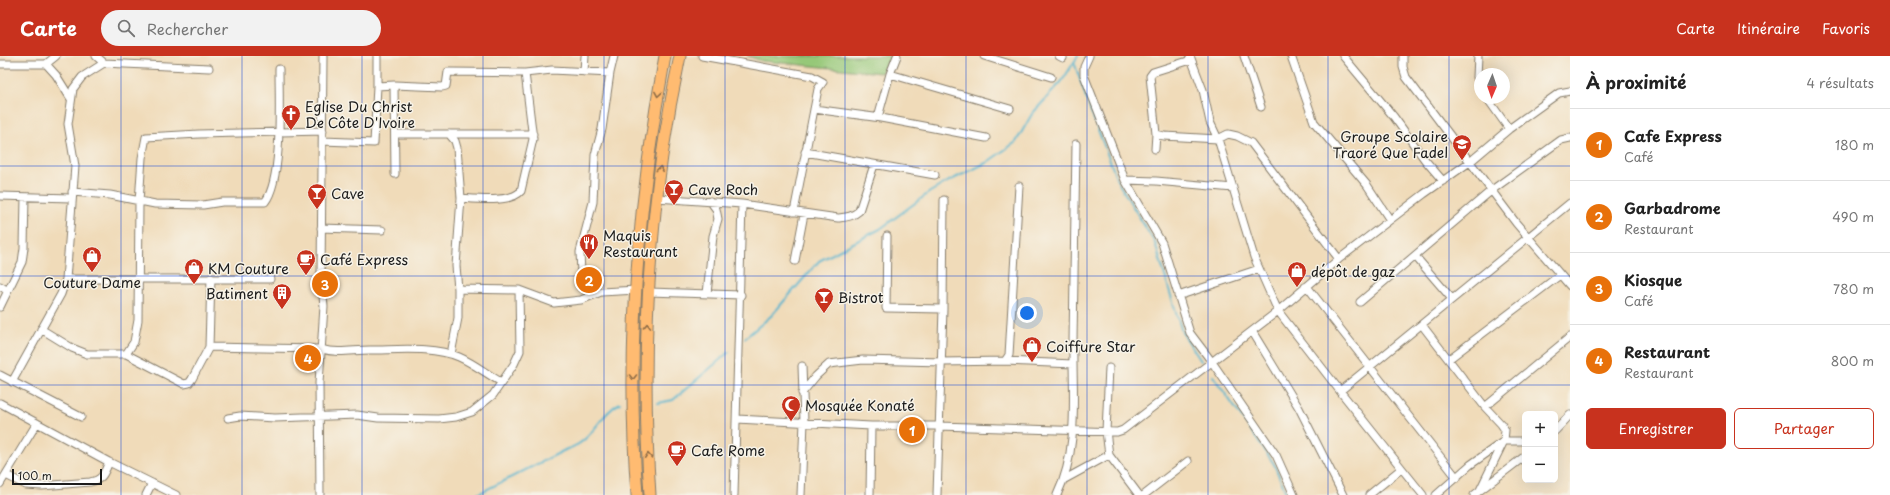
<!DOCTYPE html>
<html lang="fr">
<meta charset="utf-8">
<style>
:root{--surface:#fff;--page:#f2f2f2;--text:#222;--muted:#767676;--line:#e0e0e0;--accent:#c8321e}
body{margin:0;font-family:"Playpen Sans",sans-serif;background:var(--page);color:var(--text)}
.controls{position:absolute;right:12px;bottom:12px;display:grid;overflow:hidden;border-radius:6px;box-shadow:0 4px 16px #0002}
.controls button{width:36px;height:36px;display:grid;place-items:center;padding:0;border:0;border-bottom:1px solid var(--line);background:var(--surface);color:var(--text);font:20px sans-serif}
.compass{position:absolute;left:1474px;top:12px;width:36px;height:36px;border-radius:50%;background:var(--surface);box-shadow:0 4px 16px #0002;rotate:182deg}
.scale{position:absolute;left:12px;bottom:10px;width:90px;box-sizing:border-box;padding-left:4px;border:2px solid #1c1c1c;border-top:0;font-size:11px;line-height:14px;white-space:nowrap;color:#1c1c1c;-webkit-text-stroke:3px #f7f3e8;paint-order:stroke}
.you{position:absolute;left:1027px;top:257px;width:14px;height:14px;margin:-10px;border:3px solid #fff;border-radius:50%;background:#1a73e8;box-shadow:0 0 0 6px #1a73e833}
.badge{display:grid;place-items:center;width:26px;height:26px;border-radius:50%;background:var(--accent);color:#fff;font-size:13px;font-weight:700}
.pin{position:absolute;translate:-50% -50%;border:2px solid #fff;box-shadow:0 1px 4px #0006}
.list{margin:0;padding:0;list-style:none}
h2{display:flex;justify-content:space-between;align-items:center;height:52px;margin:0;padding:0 16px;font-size:17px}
h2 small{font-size:13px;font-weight:400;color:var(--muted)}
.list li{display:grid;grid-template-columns:26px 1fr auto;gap:12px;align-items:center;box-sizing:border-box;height:72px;padding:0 16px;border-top:1px solid var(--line)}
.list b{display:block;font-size:15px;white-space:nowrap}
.list p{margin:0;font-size:13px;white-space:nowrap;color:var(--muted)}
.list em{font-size:13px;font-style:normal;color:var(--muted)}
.actions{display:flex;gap:8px;padding:12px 16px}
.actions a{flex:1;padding:9px 0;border:1px solid var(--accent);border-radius:6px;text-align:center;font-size:14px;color:var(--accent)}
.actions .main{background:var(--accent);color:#fff}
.icon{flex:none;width:22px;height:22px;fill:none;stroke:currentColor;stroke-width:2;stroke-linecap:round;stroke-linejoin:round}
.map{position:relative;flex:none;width:1570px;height:439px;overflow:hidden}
header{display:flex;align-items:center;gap:24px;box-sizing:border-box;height:56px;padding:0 20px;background:var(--accent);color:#fff}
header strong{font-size:19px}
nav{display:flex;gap:22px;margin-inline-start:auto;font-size:14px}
.search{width:280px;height:36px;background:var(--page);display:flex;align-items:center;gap:10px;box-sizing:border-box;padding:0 14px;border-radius:22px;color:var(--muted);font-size:15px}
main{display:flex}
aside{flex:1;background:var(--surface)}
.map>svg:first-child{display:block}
</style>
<header>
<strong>Carte</strong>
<div class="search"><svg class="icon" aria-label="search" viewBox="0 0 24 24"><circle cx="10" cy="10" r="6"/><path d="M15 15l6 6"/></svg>Rechercher</div>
<nav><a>Carte</a><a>Itinéraire</a><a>Favoris</a></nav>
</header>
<main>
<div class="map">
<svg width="1570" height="439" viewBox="0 0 1570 439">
<rect width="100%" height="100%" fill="#f7f3e8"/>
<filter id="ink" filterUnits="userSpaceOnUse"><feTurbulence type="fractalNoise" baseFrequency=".025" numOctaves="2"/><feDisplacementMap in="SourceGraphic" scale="8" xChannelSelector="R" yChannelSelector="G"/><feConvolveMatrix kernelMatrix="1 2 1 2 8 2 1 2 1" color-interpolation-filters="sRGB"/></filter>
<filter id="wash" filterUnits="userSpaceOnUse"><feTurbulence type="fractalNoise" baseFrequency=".012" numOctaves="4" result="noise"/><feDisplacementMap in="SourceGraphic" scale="16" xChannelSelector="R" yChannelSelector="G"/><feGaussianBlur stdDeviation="0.9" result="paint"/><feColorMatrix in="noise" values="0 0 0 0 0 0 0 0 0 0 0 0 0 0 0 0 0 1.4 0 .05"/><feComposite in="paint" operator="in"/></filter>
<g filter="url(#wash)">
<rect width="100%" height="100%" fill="#f0dbb9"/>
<!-- green -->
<path fill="#96c878" stroke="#59724a" d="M747 0H892L881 17 762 5Z"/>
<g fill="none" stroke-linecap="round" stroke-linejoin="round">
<!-- stream -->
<path stroke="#4fb4ce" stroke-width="2" d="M1074 6 1090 53 1118 126 1155 187 1182 276 1201 305
M745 282 771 260 819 205 880 173 930 136 949 125 986 107 1016 86 1032 58 1062 25 1078 0
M1213 320 1274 408 1287 439
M658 347 673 344 729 296
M476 439 567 393C593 386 598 359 620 347"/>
</g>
</g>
<g filter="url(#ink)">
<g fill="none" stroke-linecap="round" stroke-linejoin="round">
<defs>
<path id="street" d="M96 0 104 7
M377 0V30L394 29 442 31 446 30 448 16H450L525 17 552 14 610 17
M702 0 812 20 823 26 818 33 794 156
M984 0 1051 21
M1059 0 1063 2
M1089 0 1084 11V19L1125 124 1162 187 1190 277 1212 306 1276 399 1294 439
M1190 0 1203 34 1210 66 1218 83 1254 201 1278 255 1340 335 1423 439
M1244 0 1261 51
M1291 0 1314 66 1367 129 1390 164
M1343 0 1394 61 1425 104 1443 125
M1403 0V11L1406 21 1516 167 1570 230
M1478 0 1477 21 1480 30
M0 8H46L56 0
M46 8 56 19 71 43
M584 16 585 0
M890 18 1010 53
M394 29 395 118
M1487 42 1509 73
M814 53 881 62 986 82
M878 61 890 18 897 0
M396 78H533
M449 78 455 85 457 92 461 142C477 143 511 147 521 135L533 83 525 17
M1156 78 1164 80 1218 83 1228 78 1237 80 1251 87 1339 203
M323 85 374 87 377 30
M1155 93 1156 78 1150 20 1153 16 1191 4
M805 96 935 119
M1125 124 1156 125 1233 132
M72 136 110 139 155 148 203 149 222 146H265C283 123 279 44 279 13
M0 140 71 142
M657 142 742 148 838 162C846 161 852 161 859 155L874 109
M321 172 382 174
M887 180 886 252 943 253
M1415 200 1452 243
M795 205 804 158
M581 217 580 196 593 146 595 99 602 73 610 17 614 0
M66 223H270
M0 230 8 235
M1305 231 1309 233 1457 422
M458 233 456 210 461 142
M519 234 554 247 581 244 601 236 637 234
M649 236 741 239
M707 238 713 180 718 163 716 153 710 145
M1178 240 1259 213
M1360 246 1492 134 1561 84 1570 82
M0 251 22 206 24 192 25 141
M1422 269 1485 351 1501 368 1505 374 1504 385 1470 409 1436 439
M41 273 72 292 87 298H126L134 286 138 264 139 146 142 102 146 81 199 78 323 75
M1252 275 1299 352 1343 439
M209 291 211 222
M126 298 184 328 189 327 192 323 209 291 321 293C338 298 353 294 370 294 398 294 432 290 459 301 473 307 487 318 501 326
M1449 303 1560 219
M1005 305 1009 299 1019 130
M1109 312 1106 375 1109 399 1139 439
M0 319 81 361
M12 326 61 238 66 223 75 110 68 68 73 33 82 21 104 7 209 12
M1340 335 1570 147
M802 337 816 320 829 308 863 304 942 306 1005 305 1073 308
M0 347 109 406 176 439
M1485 351 1570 281
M228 362 240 360 275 362 357 359 378 362 439 363 456 361 472 356 493 339 514 308 520 295 519 234 458 233V262L451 298
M737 363 871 370H940L1117 376 1123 374 1278 255 1339 203 1424 138 1471 105 1509 73 1559 37 1570 35
M1555 375 1570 359
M6 419 26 429 42 430 90 426C103 424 104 417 109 406
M1065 423 1109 399
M0 428 37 367
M1480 434 1504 385H1525
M146 439 152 427
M320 439 319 327 324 250 321 221 323 0
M734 439 742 148
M801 439 804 366 802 310
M870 439 871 370
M937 439 943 253 944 144
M1057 439C1080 391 1072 337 1073 286 1074 220 1075 154 1076 88
M1144 439 1188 405
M1369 439 1401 413
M1474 439 1525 400"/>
<path id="primary" d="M637 439C626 293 638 144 665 0
M650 439C640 292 649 144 680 0"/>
</defs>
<!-- street casing -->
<use href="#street" stroke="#867c6a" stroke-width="9"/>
<!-- primary casing -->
<use href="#primary" stroke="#867c6a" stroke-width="13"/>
<!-- street -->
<use href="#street" stroke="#fff" stroke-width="7"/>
<!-- primary -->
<use href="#primary" stroke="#ffbb71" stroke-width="11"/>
</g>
<!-- one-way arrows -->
<defs><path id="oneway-chevron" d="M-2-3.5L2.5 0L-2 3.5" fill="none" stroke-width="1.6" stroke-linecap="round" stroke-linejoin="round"/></defs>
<g stroke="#8e6c46">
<use href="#oneway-chevron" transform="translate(658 38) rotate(99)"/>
<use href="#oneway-chevron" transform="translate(660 113) rotate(-83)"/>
<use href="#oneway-chevron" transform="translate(647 270) rotate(-88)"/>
<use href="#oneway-chevron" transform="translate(633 321) rotate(90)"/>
<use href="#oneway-chevron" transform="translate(648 400) rotate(-93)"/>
</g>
</g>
<!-- grid -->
<path fill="none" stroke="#1d4ed8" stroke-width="1" stroke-opacity="0.55" d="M121 0V439M242 0V439M362 0V439M483 0V439M604 0V439M725 0V439M845 0V439M966 0V439M1087 0V439M1208 0V439M1328 0V439M1449 0V439M0 110H1570M0 220H1570M0 329H1570"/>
<!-- icons -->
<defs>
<symbol id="church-pin" viewBox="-11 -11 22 30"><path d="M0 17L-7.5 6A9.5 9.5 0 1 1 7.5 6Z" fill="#c8321e" stroke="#f7f3e8"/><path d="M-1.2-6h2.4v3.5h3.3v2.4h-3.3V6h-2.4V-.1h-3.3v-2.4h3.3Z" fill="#fff"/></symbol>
<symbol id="school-pin" viewBox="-11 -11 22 30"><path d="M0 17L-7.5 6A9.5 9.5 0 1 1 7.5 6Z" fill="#c8321e" stroke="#f7f3e8"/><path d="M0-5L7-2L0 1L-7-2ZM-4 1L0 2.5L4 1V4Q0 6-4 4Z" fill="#fff"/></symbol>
<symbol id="bar-pin" viewBox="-11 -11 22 30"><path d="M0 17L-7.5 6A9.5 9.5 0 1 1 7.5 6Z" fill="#c8321e" stroke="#f7f3e8"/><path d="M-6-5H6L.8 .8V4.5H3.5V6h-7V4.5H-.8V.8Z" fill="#fff"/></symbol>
<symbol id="restaurant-pin" viewBox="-11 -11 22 30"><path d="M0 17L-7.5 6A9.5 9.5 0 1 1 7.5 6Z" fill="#c8321e" stroke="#f7f3e8"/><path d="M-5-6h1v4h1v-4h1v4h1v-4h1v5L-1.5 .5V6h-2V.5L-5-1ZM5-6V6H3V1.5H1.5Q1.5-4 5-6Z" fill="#fff"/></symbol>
<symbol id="shop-pin" viewBox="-11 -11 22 30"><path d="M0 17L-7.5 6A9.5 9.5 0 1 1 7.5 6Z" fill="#c8321e" stroke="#f7f3e8"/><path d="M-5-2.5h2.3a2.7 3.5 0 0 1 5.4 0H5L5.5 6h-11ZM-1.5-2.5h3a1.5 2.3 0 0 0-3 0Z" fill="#fff"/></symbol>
<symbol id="cafe-pin" viewBox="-11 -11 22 30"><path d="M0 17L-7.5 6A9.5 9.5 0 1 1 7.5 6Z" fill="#c8321e" stroke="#f7f3e8"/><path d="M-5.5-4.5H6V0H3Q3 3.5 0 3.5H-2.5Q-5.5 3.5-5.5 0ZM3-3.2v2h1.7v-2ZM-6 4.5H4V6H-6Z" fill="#fff"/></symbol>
<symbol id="building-pin" viewBox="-11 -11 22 30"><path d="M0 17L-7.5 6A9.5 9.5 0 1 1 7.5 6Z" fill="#c8321e" stroke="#f7f3e8"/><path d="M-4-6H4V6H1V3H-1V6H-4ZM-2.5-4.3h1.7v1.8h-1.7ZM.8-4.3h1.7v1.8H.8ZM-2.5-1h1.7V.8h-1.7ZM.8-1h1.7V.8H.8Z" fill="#fff"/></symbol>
<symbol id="mosque-pin" viewBox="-11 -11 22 30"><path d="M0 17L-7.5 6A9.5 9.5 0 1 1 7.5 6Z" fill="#c8321e" stroke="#f7f3e8"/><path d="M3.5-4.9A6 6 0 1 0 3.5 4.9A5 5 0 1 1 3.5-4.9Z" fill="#fff"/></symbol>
</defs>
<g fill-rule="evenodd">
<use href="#church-pin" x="280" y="47" width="22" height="30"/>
<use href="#school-pin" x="1451" y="77" width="22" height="30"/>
<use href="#bar-pin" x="663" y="122" width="22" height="30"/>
<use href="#bar-pin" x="306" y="126" width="22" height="30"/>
<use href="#restaurant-pin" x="578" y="176" width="22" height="30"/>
<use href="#shop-pin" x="81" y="189" width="22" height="30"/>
<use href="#cafe-pin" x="295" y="192" width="22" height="30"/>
<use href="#shop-pin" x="183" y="201" width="22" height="30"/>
<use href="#shop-pin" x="1286" y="204" width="22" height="30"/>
<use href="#building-pin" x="271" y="226" width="22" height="30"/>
<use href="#bar-pin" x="813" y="230" width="22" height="30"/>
<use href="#shop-pin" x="1021" y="279" width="22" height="30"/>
<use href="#mosque-pin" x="780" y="338" width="22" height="30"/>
<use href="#cafe-pin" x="666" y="383" width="22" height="30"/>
</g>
<g text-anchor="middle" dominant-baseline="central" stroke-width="3" stroke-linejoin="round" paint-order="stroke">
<!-- poi labels -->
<g font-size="14" fill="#1c1c1c" stroke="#f7f3e8" text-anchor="start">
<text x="305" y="50">Eglise Du Christ<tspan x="305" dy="16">De Côte D'Ivoire</tspan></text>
<text x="1448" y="80" text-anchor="end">Groupe Scolaire<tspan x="1448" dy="16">Traoré Que Fadel</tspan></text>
<text x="688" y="133">Cave Roch</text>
<text x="331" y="137">Cave</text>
<text x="603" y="179">Maquis<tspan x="603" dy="16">Restaurant</tspan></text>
<text x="320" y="203">Café Express</text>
<text x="208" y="212">KM Couture</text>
<text x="1311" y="215">dépôt de gaz</text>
<text x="92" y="226" text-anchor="middle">Couture Dame</text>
<text x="268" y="237" text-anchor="end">Batiment</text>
<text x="838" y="241">Bistrot</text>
<text x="1046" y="290">Coiffure Star</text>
<text x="805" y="349">Mosquée Konaté</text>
<text x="691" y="394">Cafe Rome</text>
</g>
</g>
</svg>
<div class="controls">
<button>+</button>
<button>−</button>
</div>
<svg class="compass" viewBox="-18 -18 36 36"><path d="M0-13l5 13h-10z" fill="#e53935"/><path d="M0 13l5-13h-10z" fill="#767676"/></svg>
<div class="scale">100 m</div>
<div class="you"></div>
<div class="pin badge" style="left:912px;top:374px;background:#e8710a">1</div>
<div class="pin badge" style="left:589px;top:224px;background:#e8710a">2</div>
<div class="pin badge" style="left:325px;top:228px;background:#e8710a">3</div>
<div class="pin badge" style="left:308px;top:302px;background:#e8710a">4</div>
</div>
<aside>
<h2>À proximité<small>4 résultats</small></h2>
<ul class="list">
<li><span class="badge" style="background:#e8710a">1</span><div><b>Cafe Express</b><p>Café</p></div><em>180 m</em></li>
<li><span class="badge" style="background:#e8710a">2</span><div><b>Garbadrome</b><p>Restaurant</p></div><em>490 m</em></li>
<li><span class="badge" style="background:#e8710a">3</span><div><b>Kiosque</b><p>Café</p></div><em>780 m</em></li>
<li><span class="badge" style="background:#e8710a">4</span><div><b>Restaurant</b><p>Restaurant</p></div><em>800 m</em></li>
</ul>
<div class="actions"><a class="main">Enregistrer</a><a>Partager</a></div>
</aside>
</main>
